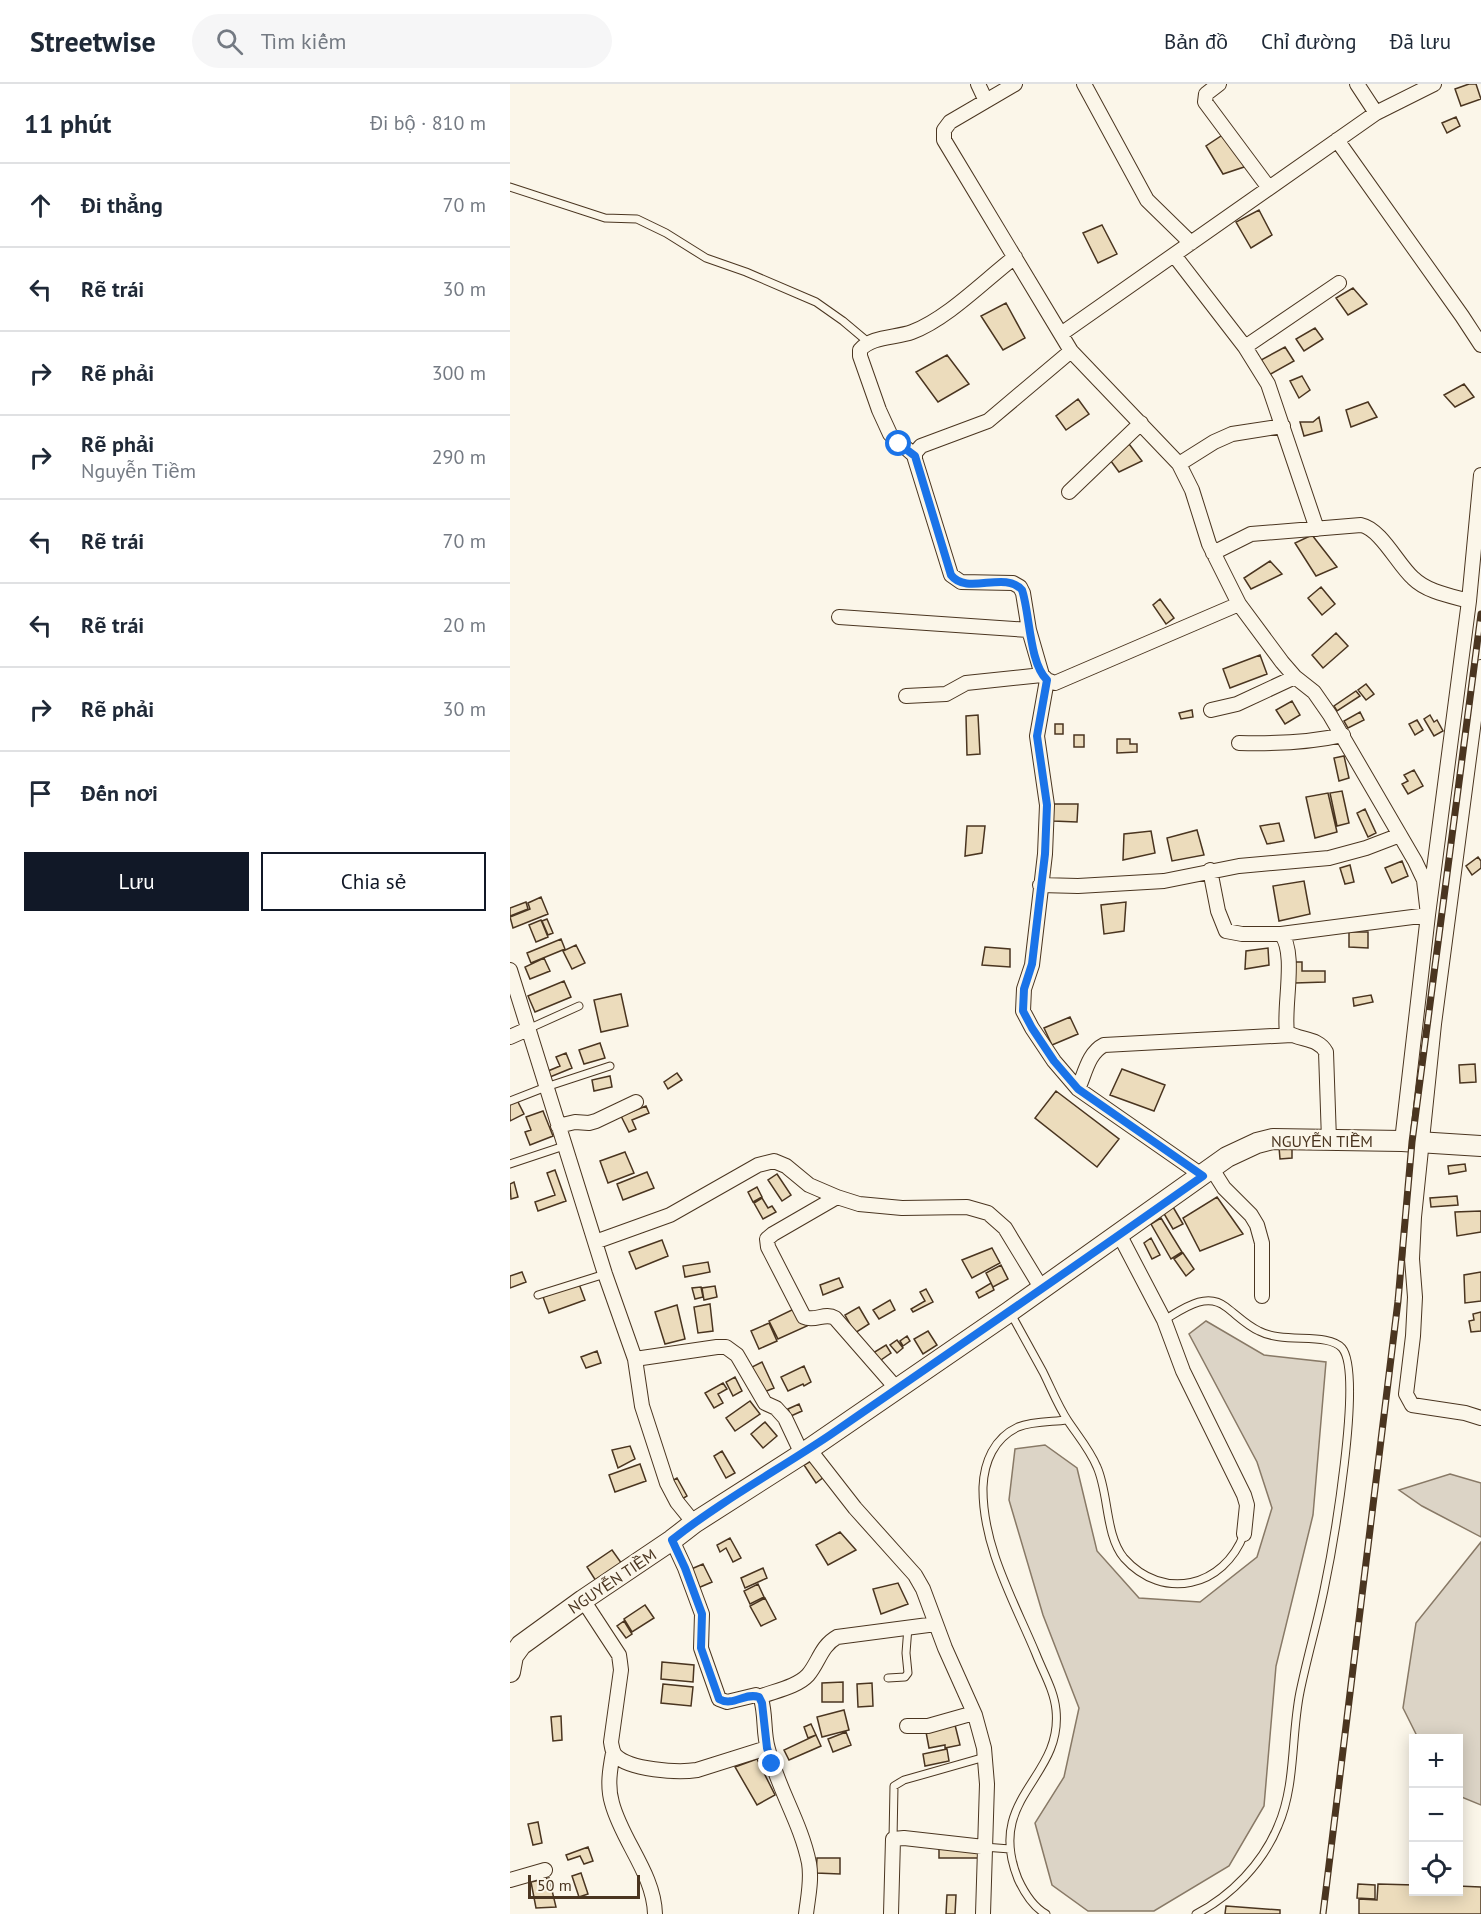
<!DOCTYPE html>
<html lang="vi">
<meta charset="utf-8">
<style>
:root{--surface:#fff;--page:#f6f6f7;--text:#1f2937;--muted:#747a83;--line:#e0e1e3;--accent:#111827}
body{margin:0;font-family:"PT Sans",sans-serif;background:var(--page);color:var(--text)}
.controls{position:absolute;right:18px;bottom:18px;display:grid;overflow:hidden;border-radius:0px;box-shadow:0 3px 15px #0003}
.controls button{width:54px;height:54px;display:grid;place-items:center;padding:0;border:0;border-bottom:2px solid var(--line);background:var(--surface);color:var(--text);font:30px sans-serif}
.scale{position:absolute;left:18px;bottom:15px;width:112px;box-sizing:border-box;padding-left:6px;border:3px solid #4a3520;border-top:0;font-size:16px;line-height:21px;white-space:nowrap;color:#4a3520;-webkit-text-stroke:4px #fbf6e9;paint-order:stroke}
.stop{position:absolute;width:18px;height:18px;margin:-14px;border:4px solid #1a73e8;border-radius:50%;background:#fff}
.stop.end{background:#1a73e8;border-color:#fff;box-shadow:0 2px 6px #0008}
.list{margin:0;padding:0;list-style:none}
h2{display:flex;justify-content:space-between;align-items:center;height:78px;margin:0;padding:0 24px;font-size:26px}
h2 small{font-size:20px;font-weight:400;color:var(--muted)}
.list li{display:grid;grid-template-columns:39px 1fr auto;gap:18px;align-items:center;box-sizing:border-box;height:84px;padding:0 24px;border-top:2px solid var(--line)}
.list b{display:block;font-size:22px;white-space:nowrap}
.list p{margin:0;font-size:20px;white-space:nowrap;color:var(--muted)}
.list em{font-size:20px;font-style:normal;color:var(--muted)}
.actions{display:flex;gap:12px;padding:18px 24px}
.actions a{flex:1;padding:14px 0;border:2px solid var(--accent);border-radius:0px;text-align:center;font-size:21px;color:var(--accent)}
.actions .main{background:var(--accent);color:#fff}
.icon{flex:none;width:33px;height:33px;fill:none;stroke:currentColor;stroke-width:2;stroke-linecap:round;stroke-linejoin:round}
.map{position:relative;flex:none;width:971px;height:1830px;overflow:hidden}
header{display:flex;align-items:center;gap:36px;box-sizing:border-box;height:84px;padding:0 30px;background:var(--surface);border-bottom:2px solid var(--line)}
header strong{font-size:28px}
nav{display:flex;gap:33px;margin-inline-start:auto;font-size:21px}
.search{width:420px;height:54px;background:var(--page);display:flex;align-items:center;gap:15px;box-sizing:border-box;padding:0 21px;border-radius:33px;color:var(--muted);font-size:22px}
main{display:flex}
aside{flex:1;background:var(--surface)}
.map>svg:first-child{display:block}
</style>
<header>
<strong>Streetwise</strong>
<div class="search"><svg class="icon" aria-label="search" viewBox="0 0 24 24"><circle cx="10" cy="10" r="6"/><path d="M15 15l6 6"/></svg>Tìm kiếm</div>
<nav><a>Bản đồ</a><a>Chỉ đường</a><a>Đã lưu</a></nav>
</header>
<main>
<aside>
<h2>11 phút<small>Đi bộ · 810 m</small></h2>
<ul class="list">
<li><svg class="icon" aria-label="ahead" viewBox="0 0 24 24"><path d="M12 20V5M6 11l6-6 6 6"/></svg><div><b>Đi thẳng</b></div><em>70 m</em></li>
<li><svg class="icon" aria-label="left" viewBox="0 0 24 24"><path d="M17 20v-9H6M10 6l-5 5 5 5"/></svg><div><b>Rẽ trái</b></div><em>30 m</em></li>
<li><svg class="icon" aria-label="right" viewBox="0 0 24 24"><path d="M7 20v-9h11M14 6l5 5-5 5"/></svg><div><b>Rẽ phải</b></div><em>300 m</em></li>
<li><svg class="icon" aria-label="right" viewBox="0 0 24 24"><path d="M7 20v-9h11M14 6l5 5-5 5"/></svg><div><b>Rẽ phải</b><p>Nguyễn Tiềm</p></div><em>290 m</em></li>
<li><svg class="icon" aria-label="left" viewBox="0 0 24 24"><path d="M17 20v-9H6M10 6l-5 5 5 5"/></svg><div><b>Rẽ trái</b></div><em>70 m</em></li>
<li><svg class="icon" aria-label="left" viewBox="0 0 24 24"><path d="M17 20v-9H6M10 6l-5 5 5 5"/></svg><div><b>Rẽ trái</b></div><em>20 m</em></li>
<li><svg class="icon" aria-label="right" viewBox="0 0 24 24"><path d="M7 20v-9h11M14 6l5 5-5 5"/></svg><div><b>Rẽ phải</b></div><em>30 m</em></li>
<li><svg class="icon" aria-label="arrive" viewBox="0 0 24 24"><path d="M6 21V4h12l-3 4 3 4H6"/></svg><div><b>Đến nơi</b></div></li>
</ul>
<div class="actions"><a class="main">Lưu</a><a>Chia sẻ</a></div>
</aside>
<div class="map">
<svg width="971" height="1830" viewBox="0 0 971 1830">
<rect width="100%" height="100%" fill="#fbf6e9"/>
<!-- water -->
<path fill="#dcd4c6" stroke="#887966" stroke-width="1.5" d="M696 1237 754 1271 816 1278 803 1431 766 1582 754 1722 719 1782 644 1827H578L542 1801 525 1739 554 1693 569 1624 533 1531 499 1416 505 1365 535 1361 567 1384 587 1467 629 1514 690 1518 747 1473 762 1424 747 1378 679 1250Z
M940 1390 971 1399V1453L912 1422 889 1406Z
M971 1458V1721L949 1712 948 1654H908L893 1624 906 1539Z"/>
<!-- building -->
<path fill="#ecdcbc" stroke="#4a3520" stroke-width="1.5" d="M959 0H966L971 15 951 22 945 5Z
M946 33 950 42 937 49 932 39Z
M714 50 737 82 713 90 696 62Z
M749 126 762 151 741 164 726 138Z
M592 141 607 170 588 179 573 149Z
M843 204 857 220 838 231 826 214Z
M496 219 515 254 493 266 471 232Z
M805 244 813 255 794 267 786 255Z
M775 263 784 277 759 291 751 276Z
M437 271 459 300 428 318 406 288Z
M792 292 800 306 789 314 780 297Z
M954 300 964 313 945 323 934 311Z
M568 315 579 330 556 346 546 332Z
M858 318 867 333 841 343 836 326Z
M809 333 812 347 794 352 790 338H803Z
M616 356 632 377 609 388 598 373Z
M802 451 827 483 806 492 785 459Z
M760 477 772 490 741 505 734 494Z
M811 503 825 520 812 531 798 514Z
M650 515 664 534 656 540 643 521Z
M826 549 838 562 813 584 802 571Z
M750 571 757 590 720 604 713 585Z
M856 600 864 610 856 616 848 606Z
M846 607 850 612 827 627 824 622Z
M782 617 790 631 775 640 766 626Z
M682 626 683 633 671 635 669 629Z
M850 628 854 636 838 644 834 637Z
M468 631 470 670 457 671 456 632Z
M920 631 924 638 927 636 933 647 924 652 914 635Z
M907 636 913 646 905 651 899 640Z
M545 640H553V650H545Z
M564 651H574V663H564Z
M607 655H620V660H627V668L607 669Z
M834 672 839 694 829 697 824 674Z
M904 686 913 702 898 710 892 700 898 697 894 691Z
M832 707 839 739 827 742 820 709Z
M818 709 827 748 805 754 796 713Z
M543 720H568L567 738 543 737Z
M855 725 866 749 858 753 847 729Z
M769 739 774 757 757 760 750 742Z
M457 742H475L472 769 455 772Z
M687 746 694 771 662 777 657 754Z
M641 747 645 769 613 776 614 750Z
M968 773 971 777V784L962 791 956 782Z
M892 777 898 792 882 799 875 784Z
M840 781 844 798 835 800 830 784Z
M794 797 800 830 769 837 763 802Z
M31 813 38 830 3 844 0 833 20 825 18 819Z
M16 818 18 825 0 832V824Z
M616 818 614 847 594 850 591 821Z
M37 835 43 849 38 851 32 837Z
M31 836 38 853 26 858 19 841Z
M839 848H858V864L839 863Z
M51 855 55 865 21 879 17 869Z
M66 861 75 879 62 885 53 867Z
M475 863 500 865V883L472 881Z
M758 864 759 881 735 885 736 867Z
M34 874 40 887 20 895 15 883Z
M784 878H792V887H815V898L785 899Z
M54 897 61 913 25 928 18 912Z
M111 910 118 942 91 948 84 916Z
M861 911 863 918 844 922 843 914Z
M560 933 568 950 542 961 534 944Z
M90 959 95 974 74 980 69 966Z
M56 969 62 984 40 993 38 987 50 982 46 973Z
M965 980 966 998 950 999 949 981Z
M612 985 655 1001 644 1027 600 1011Z
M167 989 172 996 158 1005 154 998Z
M100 992 102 1003 84 1007 82 996Z
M546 1007 609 1055 587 1083 525 1034Z
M7 1016 14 1030 0 1037V1019Z
M136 1022 139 1029 122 1036 126 1045 119 1048 111 1032Z
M33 1027 43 1052 20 1061 15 1048 21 1046 16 1033Z
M782 1062V1074L770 1075 769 1063Z
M115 1068 124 1089 98 1099 90 1077Z
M955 1080 956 1087 939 1090 938 1082Z
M45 1086 56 1117 28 1127 25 1118 45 1111 37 1089Z
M137 1088 144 1104 113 1116 107 1100Z
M267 1090 281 1111 272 1117 258 1096Z
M4 1098 8 1113 1 1115 0 1100Z
M247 1103 252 1113 243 1118 238 1108Z
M947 1112 948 1121 921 1123 920 1114Z
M707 1113 733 1150 690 1167 673 1134Z
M252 1114 258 1124 262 1122 266 1128 253 1135 244 1119Z
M663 1123 673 1140 663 1145 653 1128Z
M971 1127V1148L947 1152 945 1128Z
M651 1134 672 1168 661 1175 641 1140Z
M641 1154 650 1171 642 1175 634 1159Z
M152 1156 158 1172 126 1185 119 1168Z
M482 1164 490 1179 462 1194 452 1176Z
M673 1169 684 1185 676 1192 664 1175Z
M198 1178 200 1188 175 1193 173 1182Z
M491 1181 498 1195 483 1203 476 1189Z
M12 1188 16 1198 0 1204V1192Z
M971 1188V1217L955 1219 954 1191Z
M329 1194 333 1203 313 1211 310 1201Z
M481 1199 484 1206 469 1214 466 1208Z
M69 1200 75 1216 39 1229 33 1213Z
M205 1202 207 1213 194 1216 192 1204Z
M191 1203 193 1213 185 1215 182 1204Z
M416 1205 423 1218 403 1228 401 1225 415 1217 410 1208Z
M380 1216 385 1226 369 1235 363 1226Z
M200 1220 203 1247 188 1249 184 1223Z
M167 1221 175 1255 155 1260 145 1228Z
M288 1223 297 1242 268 1255 259 1237Z
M349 1223 359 1240 345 1249 335 1231Z
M971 1228V1247L961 1248 959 1237 964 1236 963 1230Z
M259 1239 267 1257 249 1265 241 1247Z
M418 1247 427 1261 413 1270 404 1255Z
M397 1252 400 1257 393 1262 390 1257Z
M387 1256 393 1264 387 1269 380 1261Z
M376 1261 381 1269 368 1278 363 1269Z
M87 1267 91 1279 76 1284 71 1273Z
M252 1278 264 1304 254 1308 242 1283Z
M294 1282 301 1298 294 1302 293 1300 278 1307 271 1293Z
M225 1293 232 1307 223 1312 216 1298Z
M213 1299 217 1305 208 1310 213 1319 204 1324 195 1309Z
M240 1317 250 1330 225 1347 216 1334Z
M289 1320 292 1327 281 1332 278 1325Z
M255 1338 267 1352 253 1364 241 1350Z
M120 1362 125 1375 108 1384 102 1366Z
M212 1367 225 1389 216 1394 204 1372Z
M303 1376 314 1393 306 1399 294 1381Z
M130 1380 136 1397 105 1408 99 1391Z
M167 1394 177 1412 169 1417 158 1399Z
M330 1448 346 1466 318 1481 306 1461Z
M220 1454 231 1474 223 1478 216 1464 210 1468 207 1461Z
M102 1466 112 1480 86 1497 77 1483Z
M193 1480 202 1498 188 1504 179 1486Z
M253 1484 257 1494 235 1504 231 1494Z
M388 1499 398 1520 371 1530 363 1505Z
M248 1500 254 1513 240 1520 234 1507Z
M255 1514 266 1535 251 1542 240 1522Z
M135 1521 144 1534 122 1548 114 1535Z
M114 1537 122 1550 116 1554 107 1542Z
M152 1578 184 1581 183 1598 151 1595Z
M333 1598V1618H312V1599Z
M362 1599 363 1622 348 1623 347 1600Z
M153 1600 183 1603 181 1622 151 1619Z
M334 1626 339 1646 312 1653 307 1633Z
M51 1632 52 1656 43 1657 41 1633Z
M301 1640 306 1651 298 1654 294 1643Z
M445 1641 450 1661 435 1664V1661L419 1664 416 1648Z
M336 1648 341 1661 323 1668 318 1655Z
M306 1651 311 1662 279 1676 274 1666Z
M437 1665 439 1677 415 1682 413 1670Z
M247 1675 265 1711 247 1721 225 1683Z
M28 1738 32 1759 23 1761 18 1740Z
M78 1763 83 1777 74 1780 70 1772 58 1776 56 1771Z
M429 1765H468V1774H429Z
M307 1774H330V1790L306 1789Z
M71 1789 78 1810 69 1813 62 1792Z
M39 1794 46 1823 26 1824 21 1798Z
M848 1800 865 1801V1815L847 1814Z
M868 1800 904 1801V1808H948V1802L971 1803V1830H849V1815L867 1816Z
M437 1811H446L445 1830H436Z
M716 1822 770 1826V1830H715Z"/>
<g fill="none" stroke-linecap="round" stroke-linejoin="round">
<defs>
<path id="lane" d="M0 103 95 134 127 135 156 149 196 174 236 188 306 218 333 237 358 258
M18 945 69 922
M0 1017 36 1003 100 982
M0 1080 54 1062
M28 1211 95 1190
M500 1228C511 1248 522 1268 533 1288 541 1304 548 1322 558 1337 568 1352 580 1366 587 1383 599 1410 595 1451 614 1474 653 1518 714 1503 734 1450
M654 1236C673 1225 696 1207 716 1223 728 1232 736 1241 749 1247 773 1260 818 1248 832 1264 854 1290 822 1468 814 1506 807 1540 797 1574 790 1608 781 1652 786 1701 768 1742 753 1779 721 1812 686 1830
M378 1594 395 1593 398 1589 396 1569 398 1543
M383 1755 384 1702 394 1696 475 1673
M474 1763 500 1765
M536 1830C523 1823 514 1808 508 1795 475 1713 553 1695 546 1626 544 1606 533 1588 526 1570 504 1517 472 1462 473 1403 474 1378 484 1354 508 1343 523 1337 541 1338 557 1336"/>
<path id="street" d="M468 0 476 17
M505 0 440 38 434 46V56L561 267 669 380 682 406 699 460 729 520 772 578 785 593 804 608 820 631 905 777 914 796 918 831 892 1057
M574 0 637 116 681 159
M709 0 696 10 695 18 759 104
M847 0 866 29
M827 56 952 232 971 261
M664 171 735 263 758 300 807 445
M551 250 866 29 924 0
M735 263 829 199
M561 267 478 337 411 362 405 369V375L441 491 451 498 503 499 510 503 513 509 519 546 532 591 537 596 545 599 729 520
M405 372 380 350 369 326 350 272V266C361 252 386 254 402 248 437 235 475 196 505 173
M669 380 704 358 722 350 773 342
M559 408 631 339
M703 469 741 450 851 441C871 445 888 481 903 494 917 508 941 512 959 517
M329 533 519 546
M971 583 924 940 904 1133 902 1175 905 1213 903 1252 896 1310 902 1321 955 1329 971 1334
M537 596 527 652 537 721 535 770 522 881 514 905 513 927 522 944 544 977 568 1005 693 1092
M396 612 436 610 456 599 532 591
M701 626 727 620 785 593
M729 659C765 660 798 659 833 651
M700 786 708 827 716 847 732 850H771C787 868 773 924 777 948 790 957 808 953 816 968L819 1056
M530 801 568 802 654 797 729 782 819 774 856 764 890 751
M771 850 918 831 959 517 971 391
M0 886 95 1190 125 1275 132 1322 157 1399 167 1418 184 1439
M0 953 18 945
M568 1005C575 990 578 969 594 961L782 951
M48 1042 65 1038 79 1039 86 1037 126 1018
M702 1085 714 1104 741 1131 747 1141 752 1159V1212
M327 1113 263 1150 257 1155 258 1163 294 1233C305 1238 315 1228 325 1234L387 1305
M609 1150 654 1236 673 1287 734 1411 737 1421 734 1450
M85 1158 160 1131 248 1081 264 1077 276 1082 299 1101 327 1113 349 1120 392 1124 457 1123 478 1129 495 1144 532 1205
M125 1275 207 1263H216L227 1271 255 1319 266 1324 275 1334 292 1370
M299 1365 345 1424 405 1491 413 1505 435 1564 465 1631 474 1664 477 1700 473 1830
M162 1456 175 1484 192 1530 191 1564 209 1615 217 1618 246 1611 251 1615C256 1631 253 1649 258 1665 268 1705 291 1739 299 1779 302 1796 298 1813 296 1830
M73 1516 109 1571 110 1578 111 1586 101 1658C102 1663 102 1667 105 1671 119 1686 168 1689 187 1686L257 1664
M249 1613C264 1607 287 1603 298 1591 309 1578 311 1562 327 1553L426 1540
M397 1642H418L464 1629
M103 1669C100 1685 97 1702 102 1719 112 1757 144 1790 145 1830
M0 1796 35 1786
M381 1830 383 1755 394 1754 474 1763"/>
<path id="secondary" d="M0 1588 3 1572 11 1561 73 1516 162 1456 184 1439 292 1370 499 1228 717 1073 747 1059 763 1055 892 1057 971 1062"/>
</defs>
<!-- lane casing -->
<use href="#lane" stroke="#4a3520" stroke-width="9"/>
<!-- street casing -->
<use href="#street" stroke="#4a3520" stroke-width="16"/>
<!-- secondary casing -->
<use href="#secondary" stroke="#4a3520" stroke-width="22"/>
<!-- lane -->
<use href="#lane" stroke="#fbf6e9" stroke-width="7"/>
<!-- street -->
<use href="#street" stroke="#fbf6e9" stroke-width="14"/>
<!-- secondary -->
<use href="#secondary" stroke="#fbf6e9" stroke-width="20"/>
<defs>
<path id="rail" d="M813 1830 888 1217 902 1058 971 530"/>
</defs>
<!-- rail casing -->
<use href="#rail" stroke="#4a3520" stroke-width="7"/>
<!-- rail -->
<use href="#rail" stroke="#fbf6e9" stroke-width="4.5" stroke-dasharray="14" stroke-linecap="butt"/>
</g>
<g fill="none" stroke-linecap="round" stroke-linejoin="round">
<!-- route -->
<path stroke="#1a73e8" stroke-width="8" d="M262 1680 257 1664 252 1619 249 1613C235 1608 223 1623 209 1615L191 1564 192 1530 175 1484 162 1456C211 1417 268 1386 320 1351 445 1265 570 1179 693 1092L568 1005 544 977 522 944 513 927 514 905 522 880 535 770 537 721 527 652 537 596C519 579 520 529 512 506 495 486 457 512 441 491L405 372 389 360"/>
</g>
<g text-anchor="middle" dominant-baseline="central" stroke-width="4.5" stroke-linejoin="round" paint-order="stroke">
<!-- street labels -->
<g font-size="16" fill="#4a3520" stroke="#fbf6e9">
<text x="812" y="1057">NGUYỄN TIỀM</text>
<text transform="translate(102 1497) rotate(-34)">NGUYỄN TIỀM</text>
</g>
</g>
</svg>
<div class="controls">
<button>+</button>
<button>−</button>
<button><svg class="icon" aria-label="locate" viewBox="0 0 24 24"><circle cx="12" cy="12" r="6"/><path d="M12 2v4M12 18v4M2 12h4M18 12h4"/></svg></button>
</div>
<div class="scale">50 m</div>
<div class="stop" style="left:389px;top:360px"></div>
<div class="stop end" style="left:262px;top:1680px"></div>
</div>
</main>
